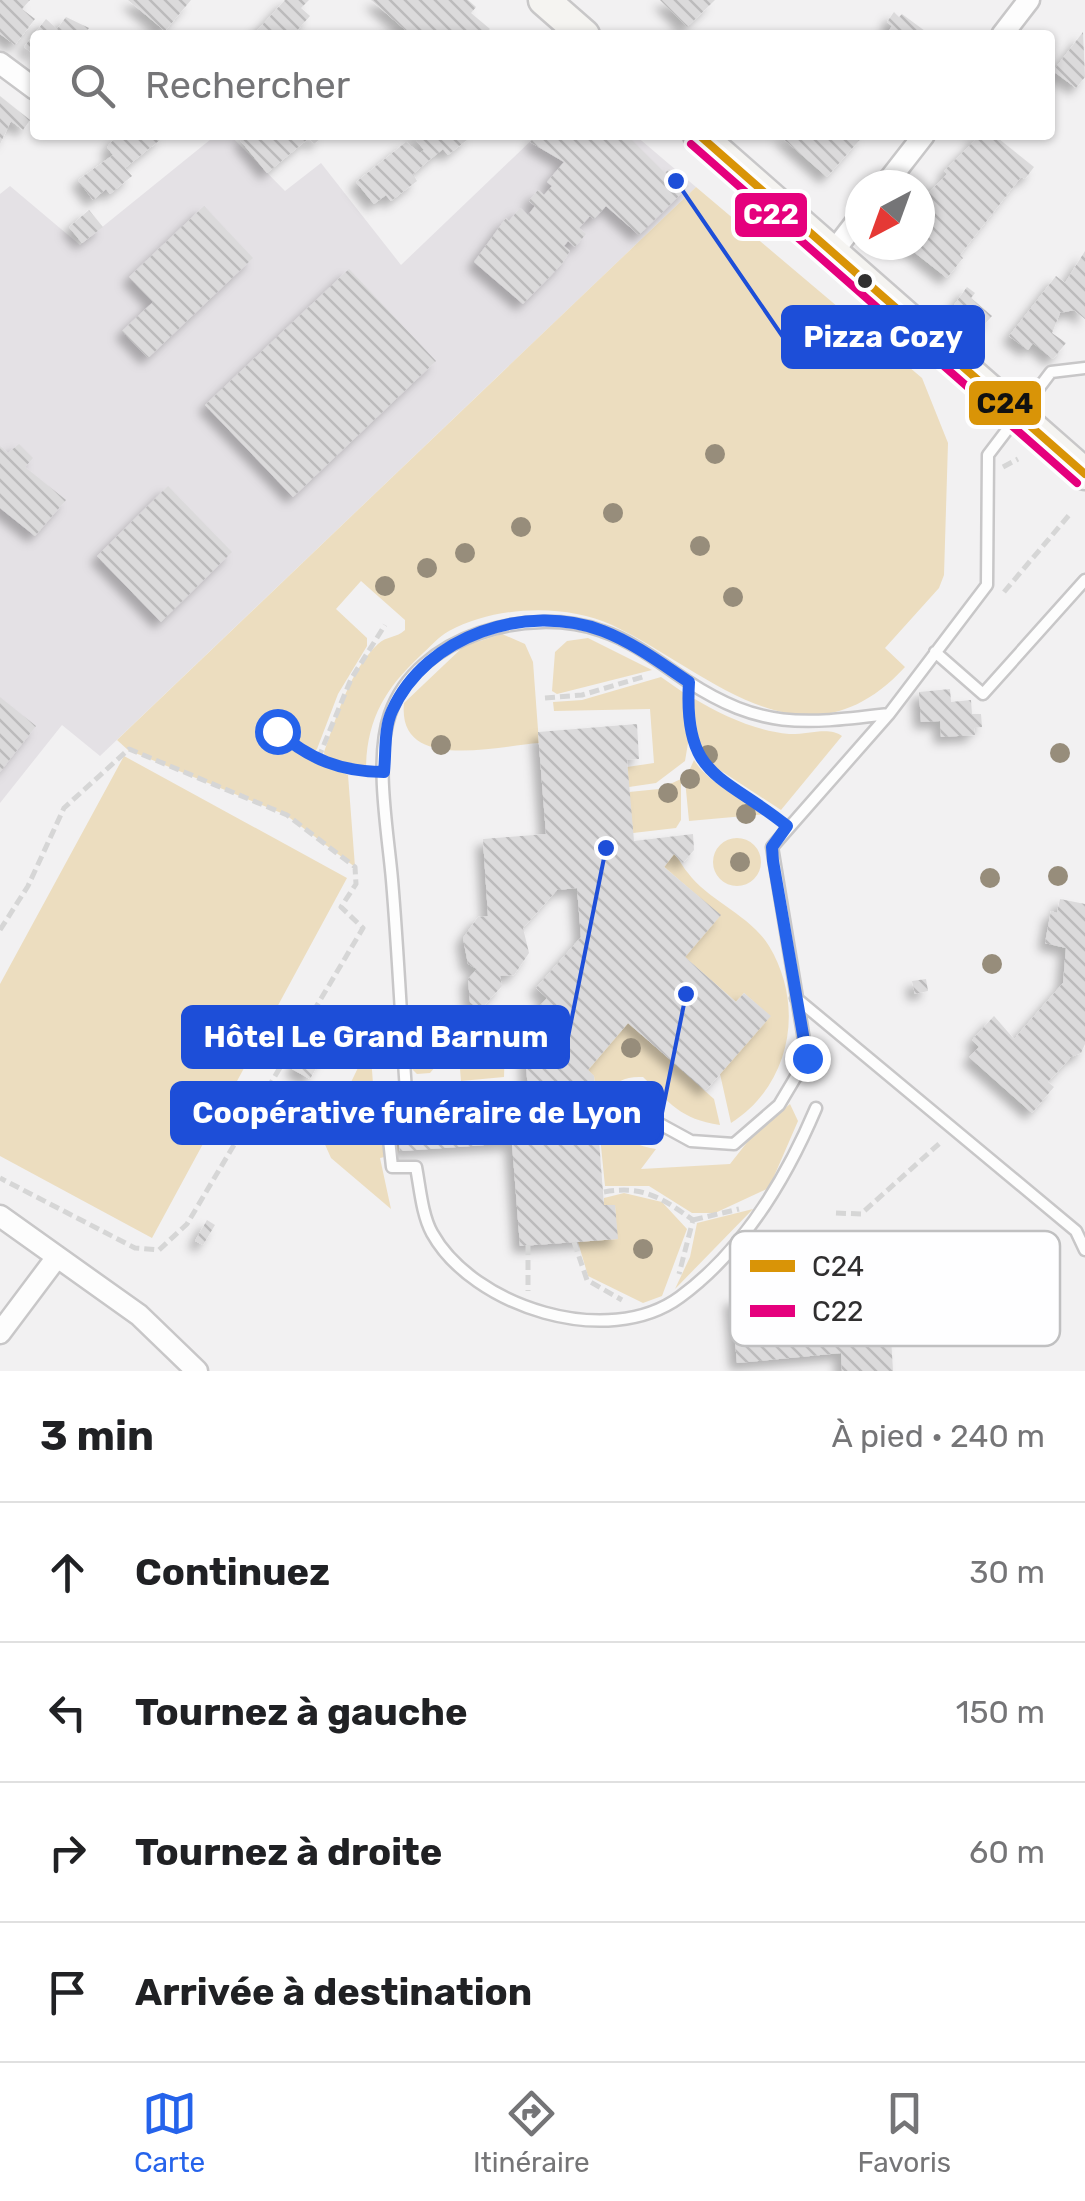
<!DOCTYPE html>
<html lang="fr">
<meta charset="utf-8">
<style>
:root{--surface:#fff;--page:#f6f6f6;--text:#202124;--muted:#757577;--line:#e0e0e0;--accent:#2563eb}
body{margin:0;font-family:Rubik,sans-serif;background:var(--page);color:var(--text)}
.compass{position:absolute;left:845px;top:170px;width:90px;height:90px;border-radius:50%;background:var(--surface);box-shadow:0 2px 8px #0004;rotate:221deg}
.stop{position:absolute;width:30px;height:30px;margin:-22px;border:8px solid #2563eb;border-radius:50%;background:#fff}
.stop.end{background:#2563eb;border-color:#fff;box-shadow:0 2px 10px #0008}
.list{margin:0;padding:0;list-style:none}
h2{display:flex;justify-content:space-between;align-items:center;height:130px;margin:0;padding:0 40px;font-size:42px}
h2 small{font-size:32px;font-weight:400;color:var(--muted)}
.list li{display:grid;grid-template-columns:65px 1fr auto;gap:30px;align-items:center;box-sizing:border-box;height:140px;padding:0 40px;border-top:2px solid var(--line)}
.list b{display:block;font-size:38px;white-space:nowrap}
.list em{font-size:32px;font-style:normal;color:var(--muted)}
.icon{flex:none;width:55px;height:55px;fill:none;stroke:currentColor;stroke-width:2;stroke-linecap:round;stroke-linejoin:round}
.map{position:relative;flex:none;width:1085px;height:1371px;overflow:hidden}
.search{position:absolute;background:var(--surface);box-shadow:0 2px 8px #0004;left:30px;right:30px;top:30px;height:110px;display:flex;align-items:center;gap:25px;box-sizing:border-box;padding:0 35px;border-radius:10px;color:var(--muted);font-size:38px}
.sheet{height:690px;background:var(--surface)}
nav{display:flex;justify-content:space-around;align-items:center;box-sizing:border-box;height:140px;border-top:2px solid var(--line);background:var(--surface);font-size:28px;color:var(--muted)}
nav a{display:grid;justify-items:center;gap:5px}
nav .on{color:var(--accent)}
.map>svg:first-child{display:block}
</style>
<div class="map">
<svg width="1085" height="1371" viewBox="0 0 1085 1371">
<defs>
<pattern id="building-back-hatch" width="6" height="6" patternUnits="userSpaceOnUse" patternTransform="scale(2.5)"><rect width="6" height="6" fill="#dbdadb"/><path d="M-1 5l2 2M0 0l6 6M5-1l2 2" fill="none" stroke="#bcbbbc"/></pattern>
<filter id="shadow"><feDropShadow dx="-7" dy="7" stdDeviation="5" flood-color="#0004"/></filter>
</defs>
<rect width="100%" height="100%" fill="#f2f1f2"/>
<!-- built -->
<path fill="#e4e1e5" d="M216 135H230L285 191 321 163 401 265 537 135H635L696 187 100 756 62 725 0 803V194L10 186 80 245Z"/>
<!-- grass -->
<path fill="#ecddbf" d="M696 187 922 378 948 443 944 575 939 588 885 648 905 667C804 777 707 670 612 625 564 603 496 606 449 631 439 636 429 648 420 656 385 689 367 719 366 768L325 758 324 752C337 716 350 670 378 644 386 636 397 638 405 630V620L361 581 336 609 367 638V646L338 694 317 749 313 753 279 729 274 733 297 753 348 775 355 867 286 815 128 750 117 740Z
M502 634 525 644 533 662 539 743C496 746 397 773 404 703L464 646Z
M588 638 652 670 557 694 552 691 555 652 567 641Z
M661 677 684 693 689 737 685 761 656 783 629 787 627 767 654 763 650 709 554 711 553 702 582 700Z
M693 698C722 715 755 731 789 734 806 735 829 726 842 736L781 810 700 757Z
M124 756 347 878 152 1238 0 1156V984Z
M694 760C711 787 742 795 766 814L689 821 685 780Z
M681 779V820L676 828 633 833 629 792 659 789Z
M713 862a24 24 0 1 1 48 0a24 24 0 1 1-48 0Z
M674 854C680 860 682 866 688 873 709 901 750 915 769 946 806 1007 790 1086 731 1123L720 1074 770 1016 744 993 736 1002 685 957 720 915 664 867Z
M628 1023 714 1099 720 1125C680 1119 670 1103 643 1077 626 1076 616 1081 605 1094 613 1131 619 1142 656 1149L641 1169 730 1164 752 1136 790 1104 798 1121 769 1188 715 1213H692L649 1186H605L594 1076 588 1070Z
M448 1036V1052L430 1073 417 1074 412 1069 410 1040Z
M494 1036 505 1043 504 1077 461 1081 460 1069Z
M370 1043 377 1138 399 1137 398 1154 380 1158 391 1209 331 1158 323 1140Z
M624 1193 662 1202 687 1229 662 1296 643 1303 588 1276 578 1242 617 1239 615 1205H604V1198Z
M753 1209 675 1289 690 1257 697 1223Z"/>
<!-- building -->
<path fill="url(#building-back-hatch)" filter="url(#shadow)" d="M0 0H30L22 9 35 19 15 45 0 34Z
M128 0H191L165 31Z
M285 0H309L301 8 310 16 293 35H253Z
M371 0H468L476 7 471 13 490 29 482 35H411Z
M660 0H715L687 27Z
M894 12 899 17 902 14 925 31 922 35H886L892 26 887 22Z
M66 17 89 28 84 35H35V55L24 47 46 19 57 29Z
M1083 32 1085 77 1076 88 1053 71Z
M0 96 30 120 23 130 11 121 0 144Z
M118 135H166L125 168 132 176 110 194 106 189 93 200 78 180 113 155 107 147Z
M245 135H324L314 144 309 138 267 173 240 140Z
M412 135H473L448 155 443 149 427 162 413 174 417 181 391 201 386 195 374 204 356 182 406 142 420 153 424 150Z
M537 135H627L665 173 669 169 689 186 639 235 606 206 594 219 590 216 579 228 586 234 575 247 568 241 564 246 570 251 561 265 523 304 474 262 506 218 509 221 520 208 528 215 535 206 529 201 538 190 544 195 552 186 547 182 564 162 530 142Z
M779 135H864L827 177Z
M973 135H994L1034 167 1025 179 1021 177 960 255 963 258 947 278 905 245H920V202L947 174 944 171 975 140Z
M204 206 253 258 148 358 122 331 153 302 129 277Z
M89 210 103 227 82 243 69 227Z
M1085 251V319L1074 310 1060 313 1052 333 1066 343 1053 359 1033 343 1028 350 1009 336 1056 276 1065 283Z
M349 269 436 361 293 497 205 405Z
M967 287 975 293 971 298 992 316 976 334 949 312Z
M19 444 33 458 25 467 66 500 35 536 0 508V446L8 453Z
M168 486 232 552 161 622 97 556Z
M950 689 951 702 971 700 972 714H981L982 727 974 728 975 735 941 737 940 721 921 722 919 692Z
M0 697 36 726 0 772Z
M637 724 639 759 627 760 634 841 693 834 694 850 683 863 674 854 664 867 721 915 685 957 736 1002 744 993 771 1016 706 1090 628 1023 588 1070 594 1076 604 1205H615L618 1239 520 1246 512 1143 400 1151 395 1107 429 1104 432 1130 449 1128 447 1102 528 1096 524 1023 547 998 536 988 581 937 577 888 557 890 523 928 529 953 514 975 500 976 502 986 480 1010 470 1002 468 979 477 969 468 964 463 938 478 917 488 916 483 839 546 834 538 732Z
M1060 899 1085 904V1044L1081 1053 1071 1057 1048 1082 1054 1087 1032 1113 969 1057 979 1047 972 1040 994 1016 1014 1039 1063 983 1066 948 1045 943 1051 911 1057 913Z
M926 979 928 991 915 994 912 981Z
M313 1030 332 1040 310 1079 292 1069Z
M207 1220 215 1225 203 1245 195 1241Z
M889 1238 940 1279 891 1337 893 1371H842L841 1353 737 1363 731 1298 844 1289Z"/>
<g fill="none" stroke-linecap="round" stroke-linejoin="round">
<defs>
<path id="lane" d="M935 652 983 694 1085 580
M796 998 1076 1231 1085 1250
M816 1108C786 1179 744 1250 680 1297 608 1350 473 1307 432 1233 422 1215 420 1188 416 1167H392L384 1093 406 1091C401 1021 398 950 392 880 388 832 374 760 390 714 417 635 530 605 602 631 633 641 660 663 687 681 762 730 804 724 889 714
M649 1118 691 1141 734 1144 779 1105 807 1058 772 847 889 714 987 585 988 455 1051 372 1085 368"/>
<path id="street" d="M1002 35 1029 0
M0 63 35 89
M885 185 924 135
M833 252 860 217
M0 1216 139 1315 197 1371
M0 1333 57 1257"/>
<path id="secondary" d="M544 0 584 35
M699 135 1085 474"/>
</defs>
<!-- lane casing -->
<use href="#lane" stroke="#c8c7c8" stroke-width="15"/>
<!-- street casing -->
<use href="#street" stroke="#c8c7c8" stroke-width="25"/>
<!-- secondary casing -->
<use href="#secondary" stroke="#c8c7c8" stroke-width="35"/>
<!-- path -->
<path stroke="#d6d6d6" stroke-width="5" stroke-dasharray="10 5" stroke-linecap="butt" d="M1003 467 1018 459
M1004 592 1070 514
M545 698 582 695 646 676
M689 700 696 756 708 772 777 818
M277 731 318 759 366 772
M318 759 351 679 385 625
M0 930 28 886 64 808 129 749 287 815 355 867 356 884 341 907 363 928 187 1224 159 1250 135 1248 0 1178
M604 1192C643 1185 662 1198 693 1220L679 1274
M836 1213 861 1214 941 1142
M693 1220 739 1209
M574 1242 587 1280 622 1300
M528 1245V1291"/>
<!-- lane -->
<use href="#lane" stroke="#fdfdfd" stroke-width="10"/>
<!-- street -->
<use href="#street" stroke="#fdfdfd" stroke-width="20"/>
<!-- secondary -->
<use href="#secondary" stroke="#f5f4f1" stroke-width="30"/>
<defs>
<path id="bus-1" d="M699 135 1085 474"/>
<path id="bus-2" d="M691 144 1077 483"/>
</defs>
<!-- bus-1 casing -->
<use href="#bus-1" stroke="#fefeff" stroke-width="15"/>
<!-- bus-2 casing -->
<use href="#bus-2" stroke="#fefeff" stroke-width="15"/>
<!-- bus-1 -->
<use href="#bus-1" stroke="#d99407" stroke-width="8"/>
<!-- bus-2 -->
<use href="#bus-2" stroke="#e5007d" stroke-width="8"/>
</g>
<!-- trees -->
<g fill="#978d7b">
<circle cx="715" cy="454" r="10"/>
<circle cx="613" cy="513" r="10"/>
<circle cx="521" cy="527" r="10"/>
<circle cx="700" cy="546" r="10"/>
<circle cx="465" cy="553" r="10"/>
<circle cx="427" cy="568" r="10"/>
<circle cx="385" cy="586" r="10"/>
<circle cx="733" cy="597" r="10"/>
<circle cx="441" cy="745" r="10"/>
<circle cx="1060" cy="753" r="10"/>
<circle cx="708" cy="755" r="10"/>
<circle cx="690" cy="779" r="10"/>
<circle cx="668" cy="793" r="10"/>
<circle cx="746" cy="814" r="10"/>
<circle cx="740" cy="862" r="10"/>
<circle cx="1058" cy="876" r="10"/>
<circle cx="990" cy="878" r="10"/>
<circle cx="992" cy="964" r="10"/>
<circle cx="631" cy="1048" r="10"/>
<circle cx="643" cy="1249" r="10"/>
</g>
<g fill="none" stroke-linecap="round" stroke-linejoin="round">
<!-- route -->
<path stroke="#2563eb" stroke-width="12" d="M277 731C309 759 341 772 384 772 386 753 384 728 392 711 426 635 527 602 603 631 634 643 662 664 689 682 683 779 723 774 787 826L772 847 773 861 807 1058"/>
</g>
<!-- markers -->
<circle fill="#302f30" stroke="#fefeff" stroke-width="4" cx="865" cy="281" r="9"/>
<!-- legend -->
<rect x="730" y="1231" width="330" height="115" rx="15" fill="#fefeff" stroke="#c0c0c1" stroke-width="2.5"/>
<rect x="750" y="1260" width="45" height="12" fill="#d99407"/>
<rect x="750" y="1305" width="45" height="12" fill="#e5007d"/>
<g font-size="28" fill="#302f30">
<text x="812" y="1276">C24</text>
<text x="812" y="1321">C22</text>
</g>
<!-- callouts -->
<path fill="none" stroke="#1d4ed8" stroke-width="4" d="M676 181L783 337M606 848L568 1037M686 994L662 1113"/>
<g fill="#1d4ed8" stroke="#fefeff" stroke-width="4">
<circle cx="676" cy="181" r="10"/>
<circle cx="606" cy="848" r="10"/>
<circle cx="686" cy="994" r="10"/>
</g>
<g fill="#1d4ed8" stroke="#1d4ed8" stroke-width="4">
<rect x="783" y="307" width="200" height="60" rx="10"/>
<rect x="183" y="1007" width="385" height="60" rx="10"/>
<rect x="172" y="1083" width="490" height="60" rx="10"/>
</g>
<g font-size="30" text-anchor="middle" font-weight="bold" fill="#fff">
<text x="883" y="347">Pizza Cozy</text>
<text x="376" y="1047">Hôtel Le Grand Barnum</text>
<text x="417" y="1123">Coopérative funéraire de Lyon</text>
</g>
<g stroke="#fefeff" stroke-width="4">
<rect x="733" y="191" width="76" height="48" rx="10" fill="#e5007d"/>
<rect x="967" y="379" width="76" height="48" rx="10" fill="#d99407"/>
</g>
<g font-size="28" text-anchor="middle" font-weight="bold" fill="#fff">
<text x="771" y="224">C22</text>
</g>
<g font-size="28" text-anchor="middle" font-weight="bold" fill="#111">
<text x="1005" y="413">C24</text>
</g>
</svg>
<svg class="compass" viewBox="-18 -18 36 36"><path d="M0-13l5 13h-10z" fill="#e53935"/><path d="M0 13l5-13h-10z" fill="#757577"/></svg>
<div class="stop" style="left:277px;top:731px"></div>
<div class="stop end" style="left:807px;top:1058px"></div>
<div class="search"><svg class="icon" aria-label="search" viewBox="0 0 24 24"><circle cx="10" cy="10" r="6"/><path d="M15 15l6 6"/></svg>Rechercher</div>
</div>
<section class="sheet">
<h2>3 min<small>À pied · 240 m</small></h2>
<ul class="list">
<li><svg class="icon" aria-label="ahead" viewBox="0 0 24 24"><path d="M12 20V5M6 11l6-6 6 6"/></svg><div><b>Continuez</b></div><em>30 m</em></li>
<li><svg class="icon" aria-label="left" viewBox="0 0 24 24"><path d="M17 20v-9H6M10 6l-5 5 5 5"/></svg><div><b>Tournez à gauche</b></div><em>150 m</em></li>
<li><svg class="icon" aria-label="right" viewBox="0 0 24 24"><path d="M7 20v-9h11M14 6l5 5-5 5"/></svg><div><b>Tournez à droite</b></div><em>60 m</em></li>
<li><svg class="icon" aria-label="arrive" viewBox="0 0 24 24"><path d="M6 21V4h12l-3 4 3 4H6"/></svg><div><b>Arrivée à destination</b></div></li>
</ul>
</section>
<nav>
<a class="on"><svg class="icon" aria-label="map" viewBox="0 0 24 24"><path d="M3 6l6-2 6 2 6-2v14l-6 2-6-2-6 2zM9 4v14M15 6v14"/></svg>Carte</a>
<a><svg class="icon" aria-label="directions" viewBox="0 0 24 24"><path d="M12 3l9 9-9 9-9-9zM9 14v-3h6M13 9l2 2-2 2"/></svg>Itinéraire</a>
<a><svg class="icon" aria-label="saved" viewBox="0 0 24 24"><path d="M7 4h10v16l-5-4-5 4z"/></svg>Favoris</a>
</nav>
